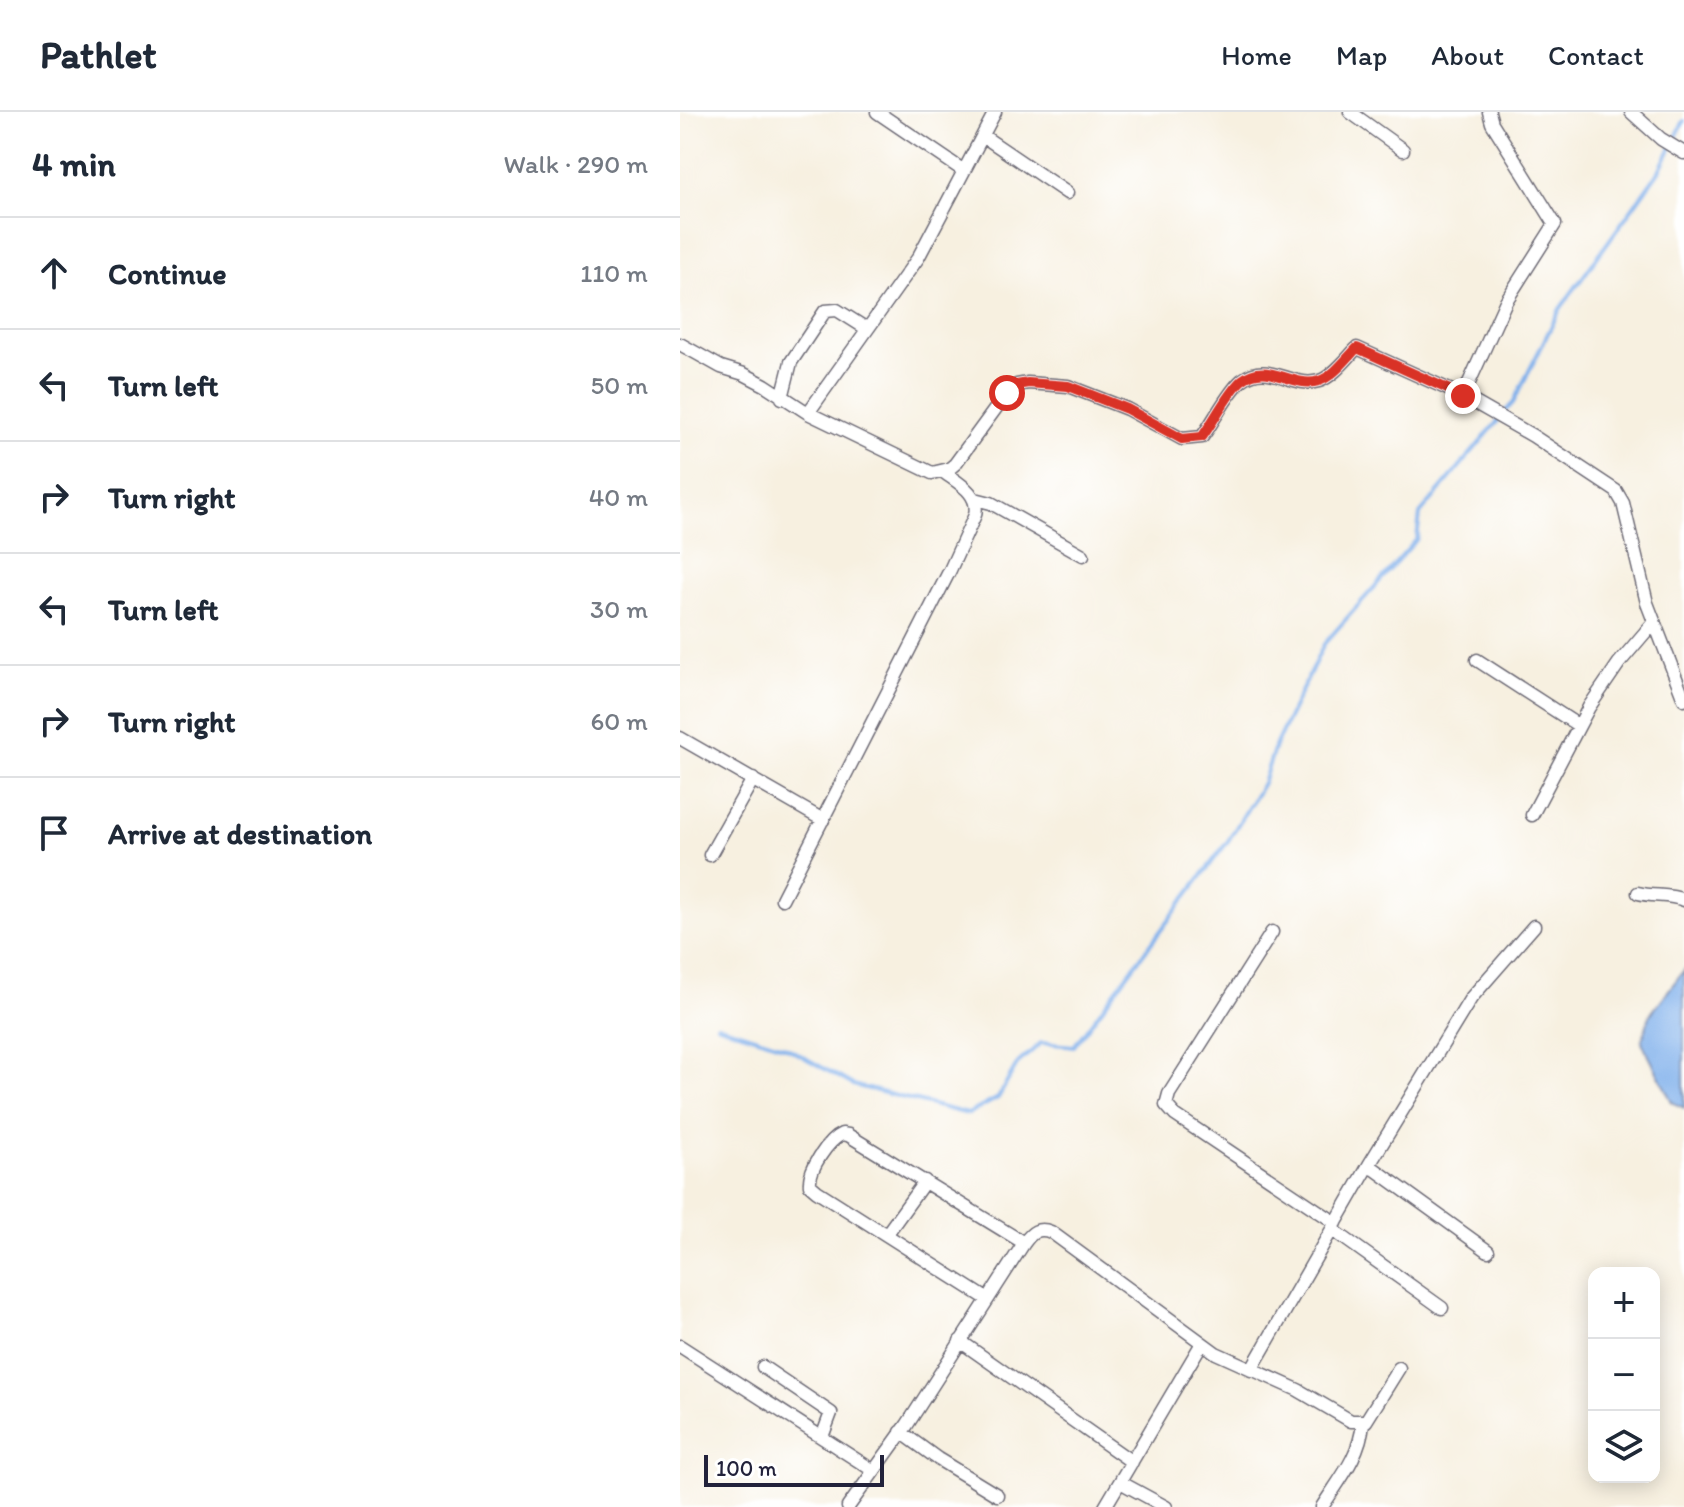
<!DOCTYPE html>
<meta charset="utf-8">
<style>
:root{--surface:#fff;--page:#f6f6f7;--text:#1f2937;--muted:#747a83;--line:#e0e1e3}
body{margin:0;font-family:Itim,sans-serif;background:var(--page);color:var(--text)}
.controls{position:absolute;right:24px;bottom:24px;display:grid;overflow:hidden;border-radius:16px;box-shadow:0 4px 20px #0003}
.controls button{width:72px;height:72px;display:grid;place-items:center;padding:0;border:0;border-bottom:2px solid var(--line);background:var(--surface);color:var(--text);font:40px sans-serif}
.scale{position:absolute;left:24px;bottom:20px;width:180px;box-sizing:border-box;padding-left:8px;border:4px solid #22223b;border-top:0;font-size:22px;line-height:28px;white-space:nowrap;color:#22223b;-webkit-text-stroke:6px #fff;paint-order:stroke}
.stop{position:absolute;width:24px;height:24px;margin:-18px;border:6px solid #d93025;border-radius:50%;background:#fff}
.stop.end{background:#d93025;border-color:#fff;box-shadow:0 2px 8px #0008}
.list{margin:0;padding:0;list-style:none}
h2{display:flex;justify-content:space-between;align-items:center;height:104px;margin:0;padding:0 32px;font-size:34px}
h2 small{font-size:26px;font-weight:400;color:var(--muted)}
.list li{display:grid;grid-template-columns:52px 1fr auto;gap:24px;align-items:center;box-sizing:border-box;height:112px;padding:0 32px;border-top:2px solid var(--line)}
.list b{display:block;font-size:30px;white-space:nowrap}
.list em{font-size:26px;font-style:normal;color:var(--muted)}
.icon{flex:none;width:44px;height:44px;fill:none;stroke:currentColor;stroke-width:2;stroke-linecap:round;stroke-linejoin:round}
.map{position:relative;flex:none;width:1004px;height:1395px;overflow:hidden}
header{display:flex;align-items:center;gap:48px;box-sizing:border-box;height:112px;padding:0 40px;background:var(--surface);border-bottom:2px solid var(--line)}
header strong{font-size:38px}
nav{display:flex;gap:44px;margin-inline-start:auto;font-size:28px}
main{display:flex}
aside{flex:1;background:var(--surface)}
.map>svg:first-child{display:block}
</style>
<header>
<strong>Pathlet</strong>
<nav><a>Home</a><a>Map</a><a>About</a><a>Contact</a></nav>
</header>
<main>
<aside>
<h2>4 min<small>Walk · 290 m</small></h2>
<ul class="list">
<li><svg class="icon" aria-label="ahead" viewBox="0 0 24 24"><path d="M12 20V5M6 11l6-6 6 6"/></svg><div><b>Continue</b></div><em>110 m</em></li>
<li><svg class="icon" aria-label="left" viewBox="0 0 24 24"><path d="M17 20v-9H6M10 6l-5 5 5 5"/></svg><div><b>Turn left</b></div><em>50 m</em></li>
<li><svg class="icon" aria-label="right" viewBox="0 0 24 24"><path d="M7 20v-9h11M14 6l5 5-5 5"/></svg><div><b>Turn right</b></div><em>40 m</em></li>
<li><svg class="icon" aria-label="left" viewBox="0 0 24 24"><path d="M17 20v-9H6M10 6l-5 5 5 5"/></svg><div><b>Turn left</b></div><em>30 m</em></li>
<li><svg class="icon" aria-label="right" viewBox="0 0 24 24"><path d="M7 20v-9h11M14 6l5 5-5 5"/></svg><div><b>Turn right</b></div><em>60 m</em></li>
<li><svg class="icon" aria-label="arrive" viewBox="0 0 24 24"><path d="M6 21V4h12l-3 4 3 4H6"/></svg><div><b>Arrive at destination</b></div></li>
</ul>
</aside>
<div class="map">
<svg width="1004" height="1395" viewBox="0 0 1004 1395">
<rect width="100%" height="100%" fill="#fff"/>
<filter id="ink" filterUnits="userSpaceOnUse"><feTurbulence type="fractalNoise" baseFrequency=".0125" numOctaves="2"/><feDisplacementMap in="SourceGraphic" scale="16" xChannelSelector="R" yChannelSelector="G"/><feConvolveMatrix kernelMatrix="1 2 1 2 8 2 1 2 1" color-interpolation-filters="sRGB"/></filter>
<filter id="wash" filterUnits="userSpaceOnUse"><feTurbulence type="fractalNoise" baseFrequency=".006" numOctaves="4" result="noise"/><feDisplacementMap in="SourceGraphic" scale="32" xChannelSelector="R" yChannelSelector="G"/><feGaussianBlur stdDeviation="1.8" result="paint"/><feColorMatrix in="noise" values="0 0 0 0 0 0 0 0 0 0 0 0 0 0 0 0 0 1.4 0 .05"/><feComposite in="paint" operator="in"/></filter>
<g filter="url(#wash)">
<rect width="100%" height="100%" fill="#f7f0e0"/>
<!-- water -->
<path fill="#80b0eb" stroke="#516993" stroke-width="2" d="M1004 858V996L992 990 962 930 970 903Z"/>
<g fill="none" stroke-linecap="round" stroke-linejoin="round">
<!-- stream -->
<path stroke="#80b0eb" stroke-width="4" d="M823 302 833 291 880 197 979 59 1004 9
M37 913 106 935 173 973 288 1002 318 986 338 951 361 931 394 934 548 729 583 671 595 634 644 532 737 427 740 402 818 309"/>
</g>
</g>
<g filter="url(#ink)">
<g fill="none" stroke-linecap="round" stroke-linejoin="round">
<defs>
<path id="minor" d="M197 0 284 59
M670 0 723 38
M951 0 981 27 1004 41
M303 24 387 81
M0 232 41 255 64 262 85 273 128 301 252 361 269 357 275 352 327 281 337 273 348 271 388 274 447 297 502 327 522 325C534 309 548 280 562 268 588 247 611 277 639 269 653 265 667 246 677 236L783 284 826 189 875 112 812 11 809 0
M783 284 853 324 936 379 943 391 967 491 1004 587
M102 286 111 250 145 199 157 198 187 217
M128 301 238 146 315 0
M295 387 311 391 403 443
M797 548 899 614
M0 626 143 708
M852 703 909 595 939 551 974 510
M30 743 73 667
M958 781C974 785 989 782 1004 788
M102 787 270 458 295 403C300 381 278 371 262 359
M592 820 489 982 486 993 495 1003 656 1111
M689 1053 808 1139
M653 1118 762 1196
M206 1123 245 1069
M307 1187 137 1079 130 1073C128 1058 148 1028 162 1022L168 1023 344 1131
M280 1229 452 1350
M0 1234 194 1359
M83 1255 151 1301 142 1325
M571 1258 689 1053 791 886 854 814
M221 1320 258 1347 317 1383
M440 1370 486 1395
M168 1395 227 1313 344 1131C352 1120 358 1115 371 1120L536 1241 618 1278 671 1309H686L719 1256
M425 1395 522 1231
M642 1395C659 1368 680 1344 683 1311"/>
</defs>
<!-- minor casing -->
<use href="#minor" stroke="#6d6a75" stroke-width="15"/>
<!-- minor -->
<use href="#minor" stroke="#fff" stroke-width="12"/>
</g>
</g>
<g fill="none" stroke-linecap="round" stroke-linejoin="round" filter="url(#ink)">
<!-- route -->
<path stroke="#d93025" stroke-width="10" d="M327 281 337 273 348 271 388 274 447 297 502 327 522 325C534 309 548 280 562 268 588 247 611 277 639 269 653 265 667 246 677 236L783 284"/>
</g>
</svg>
<div class="controls">
<button>+</button>
<button>−</button>
<button><svg class="icon" aria-label="layers" viewBox="0 0 24 24"><path d="M12 4l9 5-9 5-9-5zM3 14l9 5 9-5"/></svg></button>
</div>
<div class="scale">100 m</div>
<div class="stop" style="left:327px;top:281px"></div>
<div class="stop end" style="left:783px;top:284px"></div>
</div>
</main>
